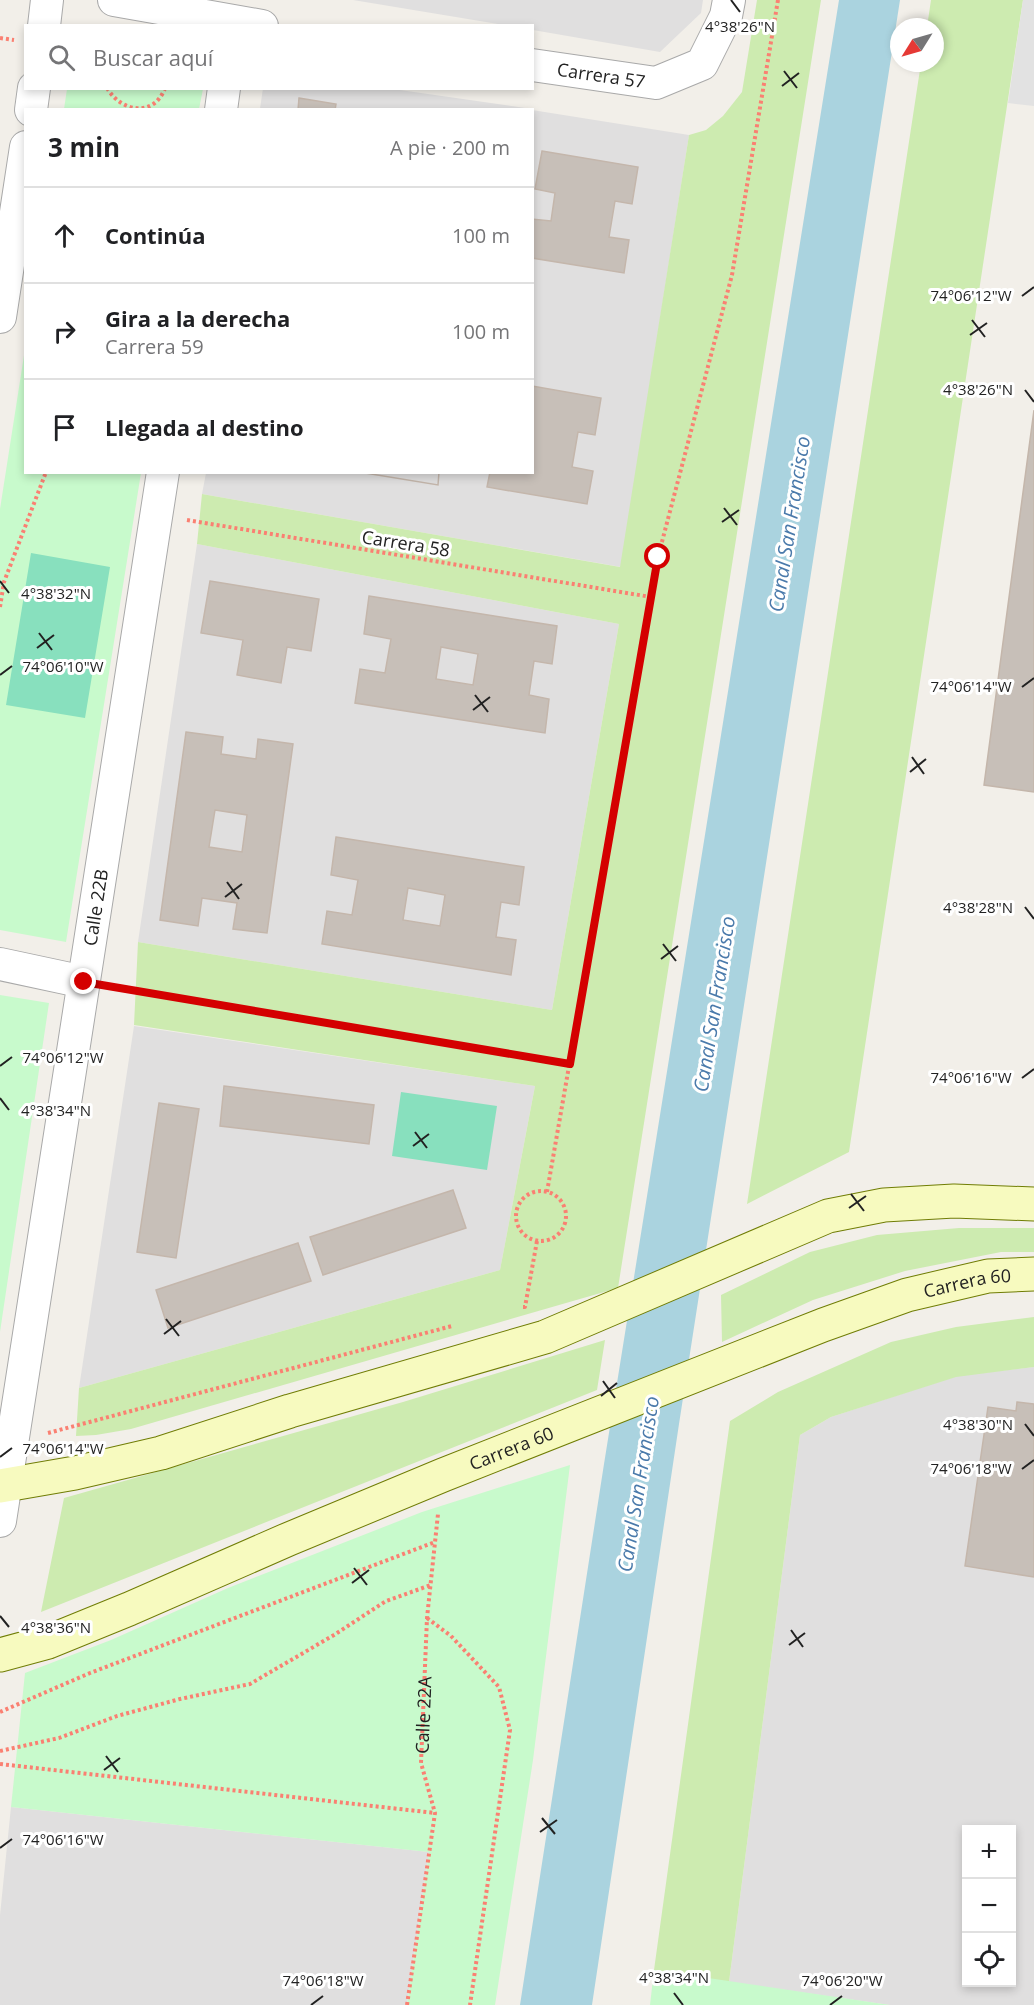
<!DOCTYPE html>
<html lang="es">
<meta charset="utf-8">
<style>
:root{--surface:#fff;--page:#f2f2f2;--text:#202124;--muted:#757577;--line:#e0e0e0}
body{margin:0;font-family:"Open Sans",sans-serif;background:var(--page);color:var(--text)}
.controls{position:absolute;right:18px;bottom:18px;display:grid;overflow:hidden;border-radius:0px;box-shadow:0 3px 9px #0003}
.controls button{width:54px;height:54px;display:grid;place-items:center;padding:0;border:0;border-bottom:2px solid var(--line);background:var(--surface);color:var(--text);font:30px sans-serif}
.compass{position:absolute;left:890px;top:18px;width:54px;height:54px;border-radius:50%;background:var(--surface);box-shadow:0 3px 9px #0003;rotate:233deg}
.stop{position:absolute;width:18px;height:18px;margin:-14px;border:4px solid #d40000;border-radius:50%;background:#fff}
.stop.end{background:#d40000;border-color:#fff;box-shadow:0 2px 6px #0008}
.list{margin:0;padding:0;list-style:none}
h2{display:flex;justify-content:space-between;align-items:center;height:78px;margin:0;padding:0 24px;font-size:26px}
h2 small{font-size:20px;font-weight:400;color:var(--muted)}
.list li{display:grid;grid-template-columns:39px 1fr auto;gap:18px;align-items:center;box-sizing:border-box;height:96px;padding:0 24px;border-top:2px solid var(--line)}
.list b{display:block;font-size:22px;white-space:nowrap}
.list p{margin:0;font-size:20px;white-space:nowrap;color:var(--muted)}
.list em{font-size:20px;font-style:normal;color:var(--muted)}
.icon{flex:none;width:33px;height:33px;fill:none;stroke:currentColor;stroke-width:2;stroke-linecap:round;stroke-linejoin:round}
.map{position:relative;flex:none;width:1034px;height:2005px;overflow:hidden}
.search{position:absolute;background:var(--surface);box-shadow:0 3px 9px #0003;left:24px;top:24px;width:510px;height:66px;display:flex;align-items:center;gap:15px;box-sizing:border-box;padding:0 21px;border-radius:0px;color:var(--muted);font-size:22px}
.panel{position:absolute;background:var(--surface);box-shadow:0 3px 9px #0003;left:24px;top:108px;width:510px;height:366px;border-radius:0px}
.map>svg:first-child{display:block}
</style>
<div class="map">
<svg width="1034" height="2005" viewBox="0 0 1034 2005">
<rect width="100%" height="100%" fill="#f2efe9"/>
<!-- residential -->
<path fill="#e0dfdf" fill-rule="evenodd" d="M353 0H703L701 13 660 52 533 30 532 26 504 25Z
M263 88 393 89 532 109H260Z
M532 110 689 135 621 567 202 494 206 473 532 472Z
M197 544 619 624 552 1010 138 942Z
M134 1026 535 1086 500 1270 79 1388Z
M1034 1367V2005H890L729 1982 800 1435 831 1417 956 1376ZM966 1830H1012V1982H966Z
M11 1807 429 1852 407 2005H0V1915Z"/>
<!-- grass -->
<path fill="#cdebb0" d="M757 0H821L618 1288 131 1429 96 1435 76 1436 79 1388 500 1270 535 1086 134 1025 138 942 552 1010 619 624 197 544 202 494 620 567 689 135 706 130 723 116 742 92Z
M931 0H1023L849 1152 747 1204 921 63H935V27H927Z
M959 1228H1034V1252H1001L905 1271 813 1300 722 1342 721 1295 810 1252 877 1235Z
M1034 1317V1367L956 1377 831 1417 800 1435 729 1982 654 1970 730 1421 778 1392 891 1342 956 1327Z
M605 1340 597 1390 41 1612 64 1498 403 1402Z"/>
<!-- park -->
<path fill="#c8facc" d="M67 89V88L203 89 199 109H64Z
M25 349 26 472 141 473 66 942 0 930V509Z
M0 995 49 1003 0 1332Z
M570 1465 533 1760 495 2005H407L429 1852 11 1807 25 1673 111 1640 228 1588 422 1512Z
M654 1970 890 2005H650Z"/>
<!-- pitch -->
<path fill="#88e0be" d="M31 553 110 567 85 718 6 705Z
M401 1092 497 1106 487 1170 392 1156Z"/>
<!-- parking -->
<path fill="#e2e2e2" d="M1023 0H1034V106L1008 103Z"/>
<!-- water -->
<path fill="#aad3df" d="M839 0H900L679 1424 592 2005H520L604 1464Z"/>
<!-- building -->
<path fill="#c7bfb8" stroke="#c4b6ab" stroke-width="1.5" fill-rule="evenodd" d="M299 98 336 104 335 110H298Z
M542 151 638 167 632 204 615 201 609 237 629 240 624 273 532 258V219L551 221 555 193 535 189Z
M532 386 601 398 595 435 578 432 572 467 593 471 587 504 487 487 490 472H532Z
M1034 410V792L984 785Z
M359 472H439L438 485Z
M359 472H439L438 485Z
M210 581 319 599 311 651 287 647 281 683 237 675 243 640 201 633Z
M369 596 557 626 552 664 534 661 529 695 549 699 545 733 355 703 360 669 385 673 391 639 364 634ZM441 647 478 654 473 685 436 679Z
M186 732 223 737 221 754 256 759 258 739 293 744 267 933 233 929 237 903 202 898 198 926 160 920ZM215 810 247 815 242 852 209 847Z
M336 837 524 867 519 905 501 902 496 937 516 940 511 975 322 944 327 911 352 915 358 880 331 875ZM408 888 445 895 440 926 403 920Z
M224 1086 374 1105 369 1144 220 1126Z
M159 1103 199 1109 176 1258 137 1252Z
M453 1190 466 1228 323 1275 310 1237Z
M298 1243 311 1281 168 1328 156 1290Z
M1017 1402 1034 1404V1577L965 1566 988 1407 1016 1411Z"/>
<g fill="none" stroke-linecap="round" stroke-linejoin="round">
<defs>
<g id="street">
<path d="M114 0 262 26"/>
<path d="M44 26 47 0"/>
<path id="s2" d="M532 65 656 83 702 64 726 16 729 0"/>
<path d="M31 110 34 88"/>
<path d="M221 110 224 88"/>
<path d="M0 317 26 147"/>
<path d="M0 964 84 982"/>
<path id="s3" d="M0 1521 163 472"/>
</g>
<g id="secondary">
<path d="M0 1486 75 1473 161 1453 290 1411 545 1337 828 1216 884 1205 954 1201 1034 1204"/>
<path id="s4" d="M0 1655 48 1642 129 1609 289 1539 443 1475 823 1325 907 1295 988 1276 1034 1274"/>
</g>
</defs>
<!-- street casing -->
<use href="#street" stroke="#a9a9a9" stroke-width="34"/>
<!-- secondary casing -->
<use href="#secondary" stroke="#707d05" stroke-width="35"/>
<!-- path -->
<g stroke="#fa8072" stroke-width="4" stroke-dasharray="3 3" stroke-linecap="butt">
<path d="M0 38 14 40"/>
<path d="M107 88C121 112 154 118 165 88"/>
<path d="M187 520 651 597"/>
<path d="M0 607 4 582 46 472"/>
<path d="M115 987 570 1064"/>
<circle cx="541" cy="1216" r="25"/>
<path d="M547 1192 658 557 732 275 778 0"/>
<path d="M523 1307H525L537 1241"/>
<path d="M48 1433 452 1326"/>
<path d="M427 1618 451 1636 499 1687 510 1730 470 2005"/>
<path d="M0 1712 90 1673 435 1542"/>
<path d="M0 1751 59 1738 117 1716 180 1699 250 1684 334 1635 386 1601 431 1585"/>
<path d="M0 1764 435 1813"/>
<path id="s1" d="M407 2005 435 1813 421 1763 427 1618 438 1514"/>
</g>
<!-- street -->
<use href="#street" stroke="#fff" stroke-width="32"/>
<!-- secondary -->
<use href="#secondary" stroke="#f7fabf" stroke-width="33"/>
</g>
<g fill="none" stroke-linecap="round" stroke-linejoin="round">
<!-- route -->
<path stroke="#d40000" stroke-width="8" d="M84 982 570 1064 658 557"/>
</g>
<!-- ticks -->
<path fill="none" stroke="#222" stroke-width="2" d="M731 0 740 12M784 71 797 88M782 86 799 73M1022 296 1034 287M972 320 985 337M970 335 987 323M1025 390 1034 402M724 508 737 525M722 522 739 510M0 581 9 593M39 633 52 650M37 648 54 635M0 675 12 666M1022 687 1034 678M475 695 488 712M473 710 490 697M912 757 924 774M910 772 926 759M227 882 239 899M225 897 242 884M1025 907 1034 919M663 944 676 961M661 959 678 946M0 1066 12 1057M1022 1078 1034 1069M0 1098 9 1110M415 1132 427 1148M413 1146 429 1134M851 1194 864 1211M849 1208 866 1196M166 1319 179 1336M164 1334 181 1321M603 1381 615 1398M601 1396 617 1383M1025 1424 1034 1436M0 1457 12 1448M1022 1469 1034 1460M354 1568 367 1585M352 1583 369 1570M0 1616 9 1627M791 1630 803 1647M789 1645 805 1633M106 1756 118 1772M104 1770 120 1758M542 1818 555 1834M540 1832 557 1820M0 1848 12 1839M674 1993 683 2005M311 2005 323 1996M830 2005 842 1996"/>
<g text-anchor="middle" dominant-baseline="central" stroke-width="6" stroke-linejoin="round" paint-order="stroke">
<!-- street labels -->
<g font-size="18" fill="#222" stroke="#fff">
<text stroke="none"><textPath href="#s2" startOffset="70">Carrera 57</textPath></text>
<text transform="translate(406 543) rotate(9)">Carrera 58</text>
<text stroke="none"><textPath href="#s3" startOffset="621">Calle 22B</textPath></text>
<text stroke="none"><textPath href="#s4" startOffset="1038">Carrera 60</textPath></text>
<text stroke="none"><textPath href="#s4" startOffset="552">Carrera 60</textPath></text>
<text stroke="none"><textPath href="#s1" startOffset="294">Calle 22A</textPath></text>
</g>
<!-- water labels -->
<g font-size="20" font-style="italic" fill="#4a7aab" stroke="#fff">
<text transform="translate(789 524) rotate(-81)">Canal San Francisco</text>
<text transform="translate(714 1004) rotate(-81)">Canal San Francisco</text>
<text transform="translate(638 1484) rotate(-81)">Canal San Francisco</text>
</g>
</g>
<g font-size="15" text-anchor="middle" fill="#222" stroke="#fff" stroke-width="6" stroke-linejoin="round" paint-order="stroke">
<text x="740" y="32">4°38'26"N</text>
<text x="971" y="301">74°06'12"W</text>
<text x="978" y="395">4°38'26"N</text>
<text x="56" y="599">4°38'32"N</text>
<text x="63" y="672">74°06'10"W</text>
<text x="971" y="692">74°06'14"W</text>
<text x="978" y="913">4°38'28"N</text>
<text x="63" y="1063">74°06'12"W</text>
<text x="971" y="1083">74°06'16"W</text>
<text x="56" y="1116">4°38'34"N</text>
<text x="978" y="1430">4°38'30"N</text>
<text x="63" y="1454">74°06'14"W</text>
<text x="971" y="1474">74°06'18"W</text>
<text x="56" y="1633">4°38'36"N</text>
<text x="63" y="1845">74°06'16"W</text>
<text x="674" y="1983">4°38'34"N</text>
<text x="323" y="1986">74°06'18"W</text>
<text x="842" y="1986">74°06'20"W</text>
</g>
</svg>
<div class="controls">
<button>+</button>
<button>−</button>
<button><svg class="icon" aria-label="locate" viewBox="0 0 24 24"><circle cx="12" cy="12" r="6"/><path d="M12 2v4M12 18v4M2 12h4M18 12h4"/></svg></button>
</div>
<svg class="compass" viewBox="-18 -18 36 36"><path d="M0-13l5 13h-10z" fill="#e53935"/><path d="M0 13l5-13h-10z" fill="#757577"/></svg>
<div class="stop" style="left:658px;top:557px"></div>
<div class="stop end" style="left:84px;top:982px"></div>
<div class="search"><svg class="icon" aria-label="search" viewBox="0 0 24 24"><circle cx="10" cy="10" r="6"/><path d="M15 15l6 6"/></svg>Buscar aquí</div>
<section class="panel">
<h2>3 min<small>A pie · 200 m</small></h2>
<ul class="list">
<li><svg class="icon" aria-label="ahead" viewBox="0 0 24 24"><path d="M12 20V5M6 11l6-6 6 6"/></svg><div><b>Continúa</b></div><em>100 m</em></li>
<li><svg class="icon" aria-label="right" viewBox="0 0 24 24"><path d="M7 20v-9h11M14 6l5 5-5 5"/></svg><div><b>Gira a la derecha</b><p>Carrera 59</p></div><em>100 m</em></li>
<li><svg class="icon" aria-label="arrive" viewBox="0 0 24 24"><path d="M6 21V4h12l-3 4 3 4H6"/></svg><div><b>Llegada al destino</b></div></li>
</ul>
</section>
</div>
